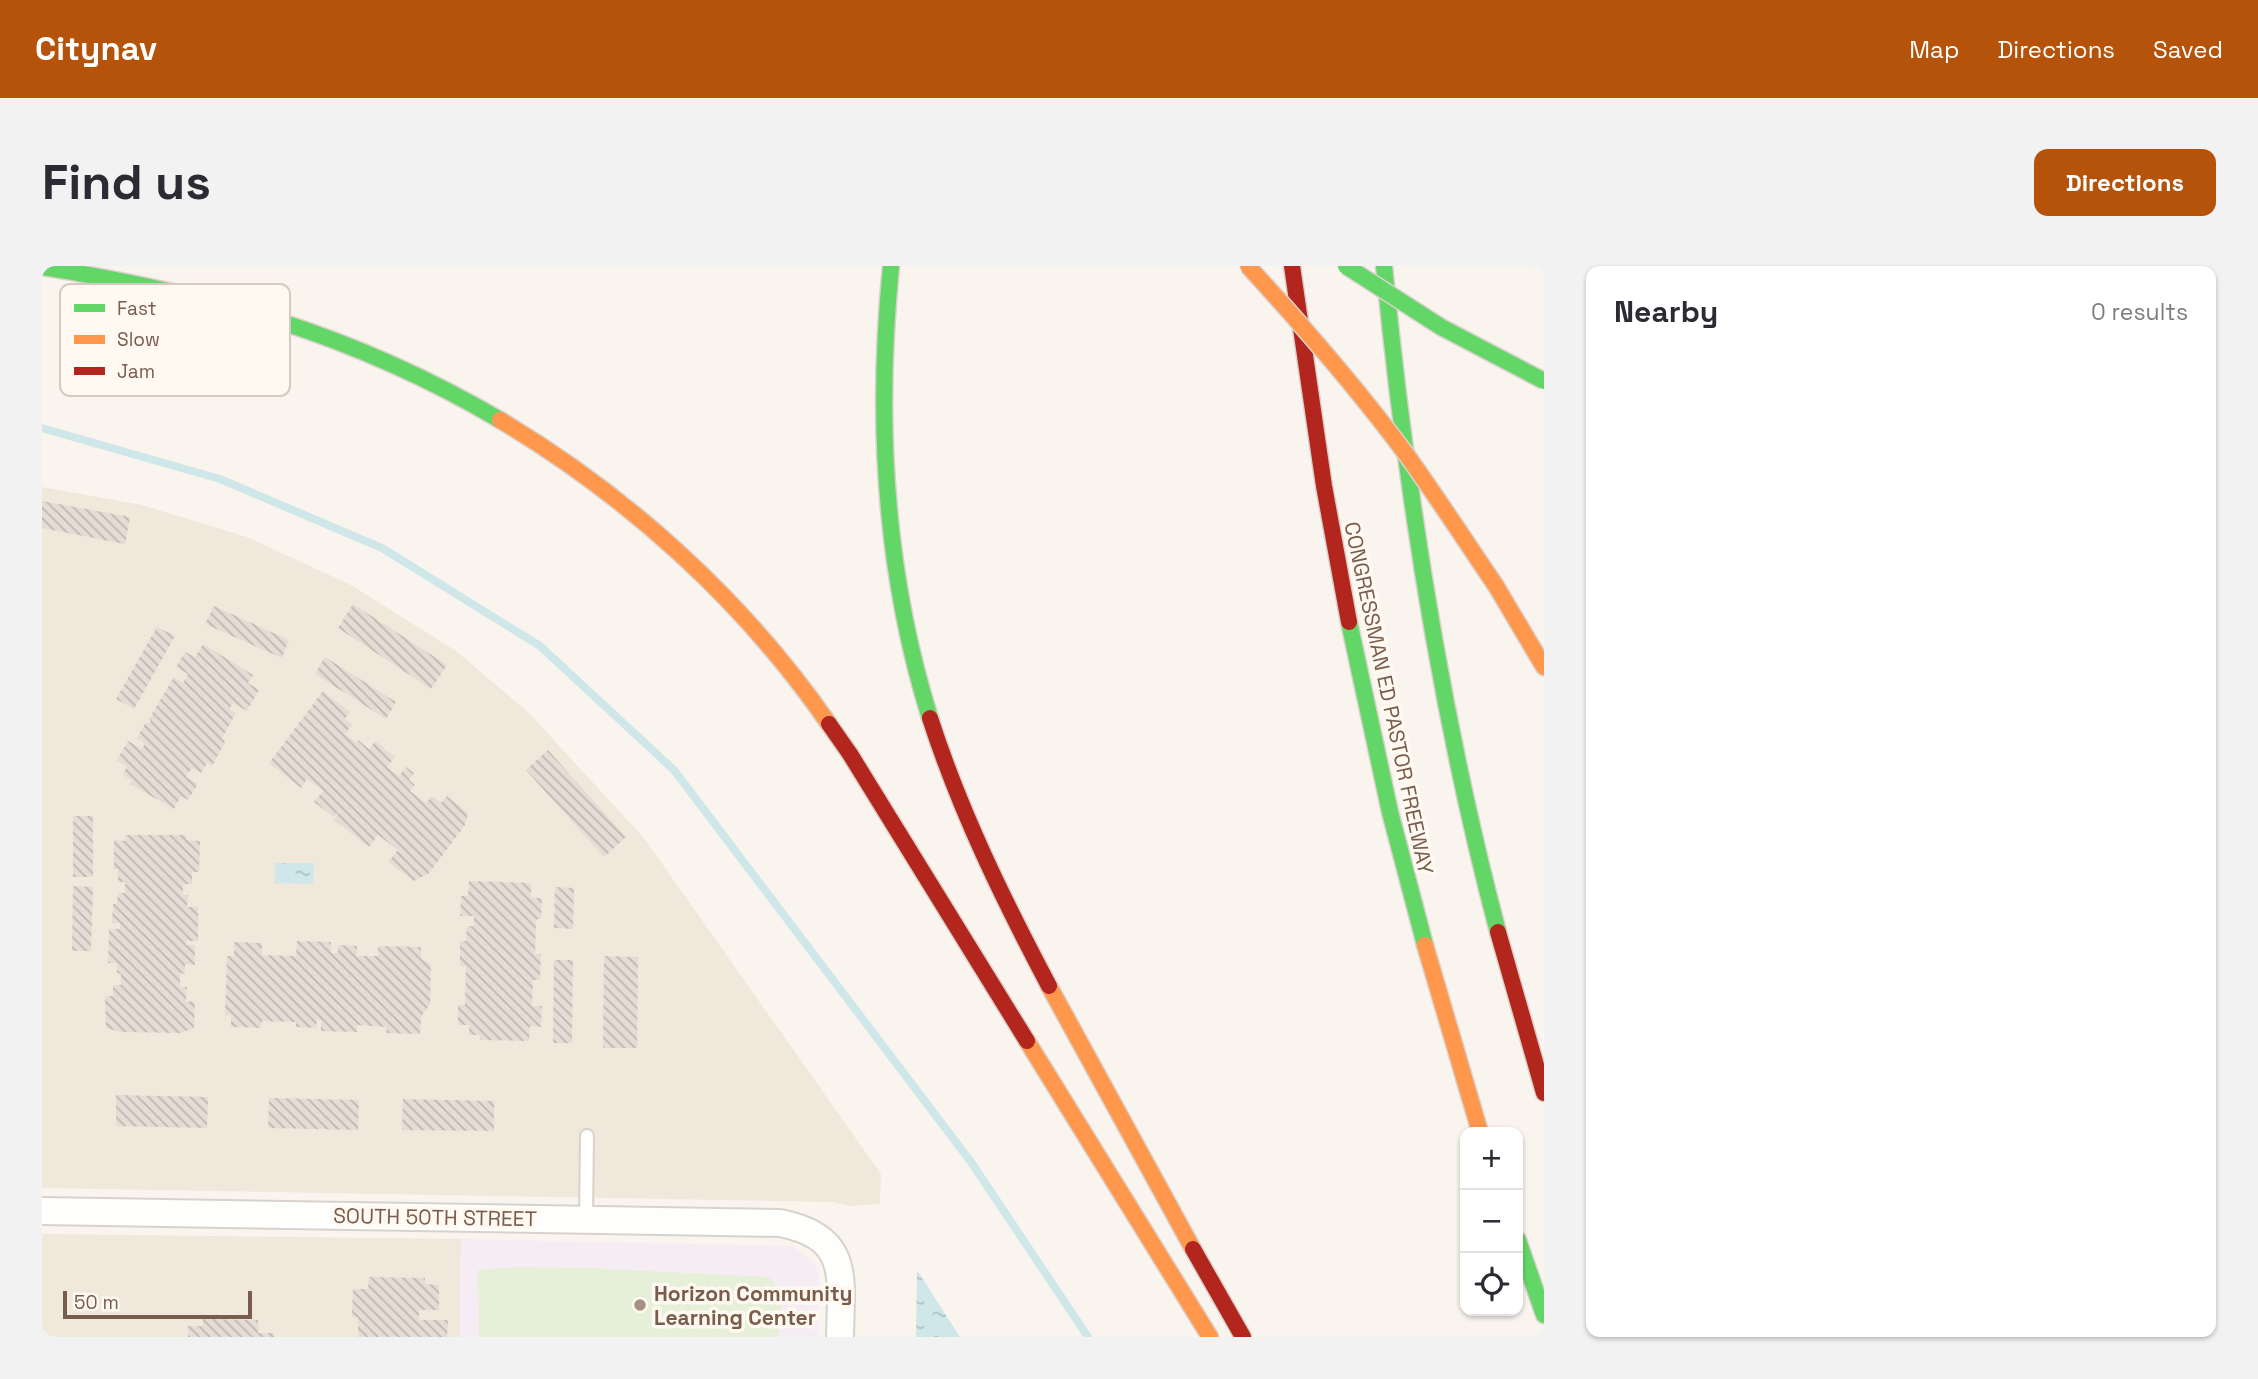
<!DOCTYPE html>
<meta charset="utf-8">
<style>
:root{--surface:#fff;--page:#f2f2f3;--text:#2b2b33;--muted:#7c7c81;--line:#e1e1e2;--accent:#b45309}
body{margin:0;font-family:"Space Grotesk",sans-serif;background:var(--page);color:var(--text)}
.controls{position:absolute;right:21px;bottom:21px;display:grid;overflow:hidden;border-radius:14px;box-shadow:0 2px 5px #0004}
.controls button{width:63px;height:63px;display:grid;place-items:center;padding:0;border:0;border-bottom:2px solid var(--line);background:var(--surface);color:var(--text);font:35px sans-serif}
.scale{position:absolute;left:21px;bottom:18px;width:189px;box-sizing:border-box;padding-left:7px;border:4px solid #785c4c;border-top:0;font-size:19px;line-height:24px;white-space:nowrap;color:#785c4c;-webkit-text-stroke:5px #fff9f1;paint-order:stroke}
.list{margin:0;padding:0;list-style:none}
h2{display:flex;justify-content:space-between;align-items:center;height:91px;margin:0;padding:0 28px;font-size:30px}
h2 small{font-size:23px;font-weight:400;color:var(--muted)}
.icon{flex:none;width:38px;height:38px;fill:none;stroke:currentColor;stroke-width:2;stroke-linecap:round;stroke-linejoin:round}
.map{position:relative;flex:none;width:1502px;height:1071px;overflow:hidden;border-radius:14px}
header{display:flex;align-items:center;gap:42px;box-sizing:border-box;height:98px;padding:0 35px;background:var(--accent);color:#fff}
header strong{font-size:33px}
nav{display:flex;gap:38px;margin-inline-start:auto;font-size:24px}
.intro{display:flex;align-items:center;justify-content:space-between;box-sizing:border-box;height:168px;padding:0 42px}
h1{margin:0;font-size:49px}
.button{padding:18px 32px;border-radius:14px;background:var(--accent);color:#fff;font-size:24px;font-weight:700}
main{display:flex;gap:42px;padding:0 42px}
aside{flex:1;background:var(--surface);border-radius:14px;box-shadow:0 2px 5px #0004}
.map>svg:first-child{display:block}
</style>
<header>
<strong>Citynav</strong>
<nav><a>Map</a><a>Directions</a><a>Saved</a></nav>
</header>
<div class="intro"><h1>Find us</h1><a class="button">Directions</a></div>
<main>
<div class="map">
<svg width="1502" height="1071" viewBox="0 0 1502 1071">
<defs>
<pattern id="water-ripples" width="26" height="14" patternUnits="userSpaceOnUse" patternTransform="scale(1.75)"><rect width="26" height="14" fill="#d0e7e9"/><path d="M2 4q2-2 4 0t4 0M15 11q2-2 4 0t4 0" fill="none" stroke="#aebebf"/></pattern>
<pattern id="building-back-hatch" width="6" height="6" patternUnits="userSpaceOnUse" patternTransform="scale(1.75)"><rect width="6" height="6" fill="#e5ddd5"/><path d="M-1 5l2 2M0 0l6 6M5-1l2 2" fill="none" stroke="#beb6af"/></pattern>
</defs>
<rect width="100%" height="100%" fill="#f9f5ee"/>
<!-- residential -->
<path fill="#f1e8dc" d="M0 221 100 239 205 271 309 319 414 385 486 446 602 572 839 908 838 938 808 940 790 936 0 922Z
M0 968 419 973 418 1071H0Z"/>
<!-- education -->
<path fill="#f6edf4" d="M419 973 750 980 772 996 777 1007 776 1071H418Z"/>
<!-- garden -->
<path fill="#e6f0d9" d="M476 1001 547 1002 727 1011 741 1027 736 1071H437L436 1004Z"/>
<!-- water -->
<path fill="url(#water-ripples)" d="M233 597H272L271 618 233 617Z
M875 1004 918 1071H874Z"/>
<g fill="none" stroke-linecap="round" stroke-linejoin="round">
<!-- stream -->
<path stroke="#d0e7e9" stroke-width="8" d="M0 162 178 213 340 282 498 380 632 504 929 896 1046 1071"/>
</g>
<!-- building -->
<path fill="url(#building-back-hatch)" d="M0 235 88 251 83 278 0 262Z
M311 338 405 399 389 423 296 362Z
M172 340 247 374 240 392 163 358Z
M115 361 133 370 92 443 74 433Z
M161 378 211 409 206 417 217 424 205 445 191 437 187 443 194 447 180 472 183 476 170 500 165 497 159 507 150 502 144 511 156 518 146 534 139 530 132 543 88 518 90 514 81 509 85 500 75 494 86 475 100 483 103 477 95 472 104 456 107 458 109 455 107 453 132 411 141 417 146 408 134 401 143 386 153 391Z
M283 391 354 436 344 453 273 408Z
M281 425 308 446 303 453 310 459 303 468 314 477 316 474 327 483 333 475 353 491 345 501 357 510 364 501 372 507 367 514 373 519 368 525 384 537 390 530 399 537 405 530 426 547 423 559 387 607 372 615 346 596 356 584 336 569 327 581 292 554 299 542 292 551 272 536 281 525 265 513 259 522 227 497Z
M506 484 584 571 562 591 484 504Z
M31 550H51V611H31Z
M83 569H144V574L158 575 157 606H150V618H141V629H146L145 641H156V675H144V679H153V699L143 698V708L138 707V721H145L144 736 153 735 152 762 138 767 79 766 64 762 63 730H71V719H79V708L75 707V697H66L67 663H78V657H70L71 638H75L76 627H83V616H76V603H72V574L83 575Z
M427 615 489 617V632H500L499 652 494 654 493 688H499L498 714H491L490 740H500L499 761 488 760 487 775 438 774V769H427V759H416V739H423L424 700H418V675H424L425 660H432V650H418L419 630H426Z
M31 620 51 621 49 685H30Z
M513 621 532 622 531 663 512 662Z
M255 675 289 676V687H296V679L315 680V690H336V680L379 681V692L389 699 388 738 379 751 378 768 344 767 345 761 315 759V766L279 765V754H275L274 762 254 761V756L220 755 219 762 189 761V749H183L185 690H192V676L220 677V689L254 690Z
M562 690 596 691 595 782H561Z
M512 694H531L530 777H511Z
M74 829 166 831 165 862 74 860Z
M227 832 317 834 316 864 226 862Z
M361 833 452 835V865L360 864Z
M327 1011 383 1012V1018L397 1019V1044H377V1054H406L405 1071H316V1051H310L311 1023H326Z
M161 1053 216 1054V1067H232V1071H146V1060H161Z"/>
<g fill="none" stroke-linecap="round" stroke-linejoin="round">
<defs>
<path id="lane" d="M544 952 545 870"/>
<path id="street" d="M0 945 738 957C809 971 799 1011 798 1071"/>
<path id="fast" d="M849 0C834 152 842 305 888 452
M1342 0C1364 225 1398 447 1456 666
M0 1C168 28 310 67 458 154
M1307 356 1348 546 1383 679
M1476 974 1502 1049"/>
<path id="slow" d="M458 154C586 230 702 335 787 458
M1454 320 1502 401
M1383 679 1438 866
M1007 720 1151 983
M985 775 1168 1071"/>
<path id="jam" d="M1250 0 1282 220 1307 356
M888 452C918 545 961 633 1007 720
M787 458 808 488 985 775
M1456 666 1502 827
M1151 983 1201 1071"/>
</defs>
<!-- lane casing -->
<use href="#lane" stroke="#d8d2cc" stroke-width="16"/>
<!-- street casing -->
<use href="#street" stroke="#d8d2cc" stroke-width="30"/>
<!-- fast casing -->
<use href="#fast" stroke="#dad1cb" stroke-width="19"/>
<!-- slow casing -->
<use href="#slow" stroke="#dad1cb" stroke-width="19"/>
<!-- jam casing -->
<use href="#jam" stroke="#dad1cb" stroke-width="19"/>
<!-- lane -->
<use href="#lane" stroke="#fefefc" stroke-width="12"/>
<!-- street -->
<use href="#street" stroke="#fefefc" stroke-width="26"/>
<!-- fast -->
<use href="#fast" stroke="#63d668" stroke-width="16"/>
<!-- slow -->
<use href="#slow" stroke="#ff974d" stroke-width="16"/>
<!-- jam -->
<use href="#jam" stroke="#b3261e" stroke-width="16"/>
<defs>
<path id="fast-bridge" d="M1304 0 1399 61 1502 115"/>
<path id="slow-bridge" d="M1206 0C1261 60 1315 122 1364 188 1395 231 1424 276 1454 320"/>
</defs>
<!-- fast-bridge casing -->
<use href="#fast-bridge" stroke="#dad1cb" stroke-width="19" stroke-linecap="butt"/>
<!-- slow-bridge casing -->
<use href="#slow-bridge" stroke="#dad1cb" stroke-width="19" stroke-linecap="butt"/>
<!-- fast-bridge -->
<use href="#fast-bridge" stroke="#63d668" stroke-width="16"/>
<!-- slow-bridge -->
<use href="#slow-bridge" stroke="#ff974d" stroke-width="16"/>
</g>
<!-- markers -->
<circle fill="#a59285" stroke="#fff9f1" stroke-width="2.5" cx="598" cy="1039" r="7"/>
<g text-anchor="middle" dominant-baseline="central" stroke-width="7" stroke-linejoin="round" paint-order="stroke">
<!-- street labels -->
<g font-size="21" fill="#785c4c" stroke="#fff9f1">
<text transform="translate(1347 432) rotate(78)">CONGRESSMAN ED PASTOR FREEWAY</text>
<text transform="translate(393 951) rotate(1)">SOUTH 50TH STREET</text>
</g>
<!-- poi labels -->
<g font-size="21" font-weight="bold" fill="#785c4c" stroke="#fff9f1" text-anchor="start">
<text x="612" y="1027">Horizon Community<tspan x="612" dy="24">Learning Center</tspan></text>
</g>
</g>
<!-- legend -->
<rect x="18" y="18" width="230" height="112" rx="10" fill="#fff9f1" stroke="#d6cac0" stroke-width="2"/>
<rect x="32" y="38" width="31" height="8" fill="#63d668"/>
<rect x="32" y="69" width="31" height="9" fill="#ff974d"/>
<rect x="32" y="101" width="31" height="8" fill="#b3261e"/>
<g font-size="19" fill="#785c4c">
<text x="75" y="49">Fast</text>
<text x="75" y="80">Slow</text>
<text x="75" y="112">Jam</text>
</g>
</svg>
<div class="controls">
<button>+</button>
<button>−</button>
<button><svg class="icon" aria-label="locate" viewBox="0 0 24 24"><circle cx="12" cy="12" r="6"/><path d="M12 2v4M12 18v4M2 12h4M18 12h4"/></svg></button>
</div>
<div class="scale">50 m</div>
</div>
<aside>
<h2>Nearby<small>0 results</small></h2>
<ul class="list">
</ul>
</aside>
</main>
